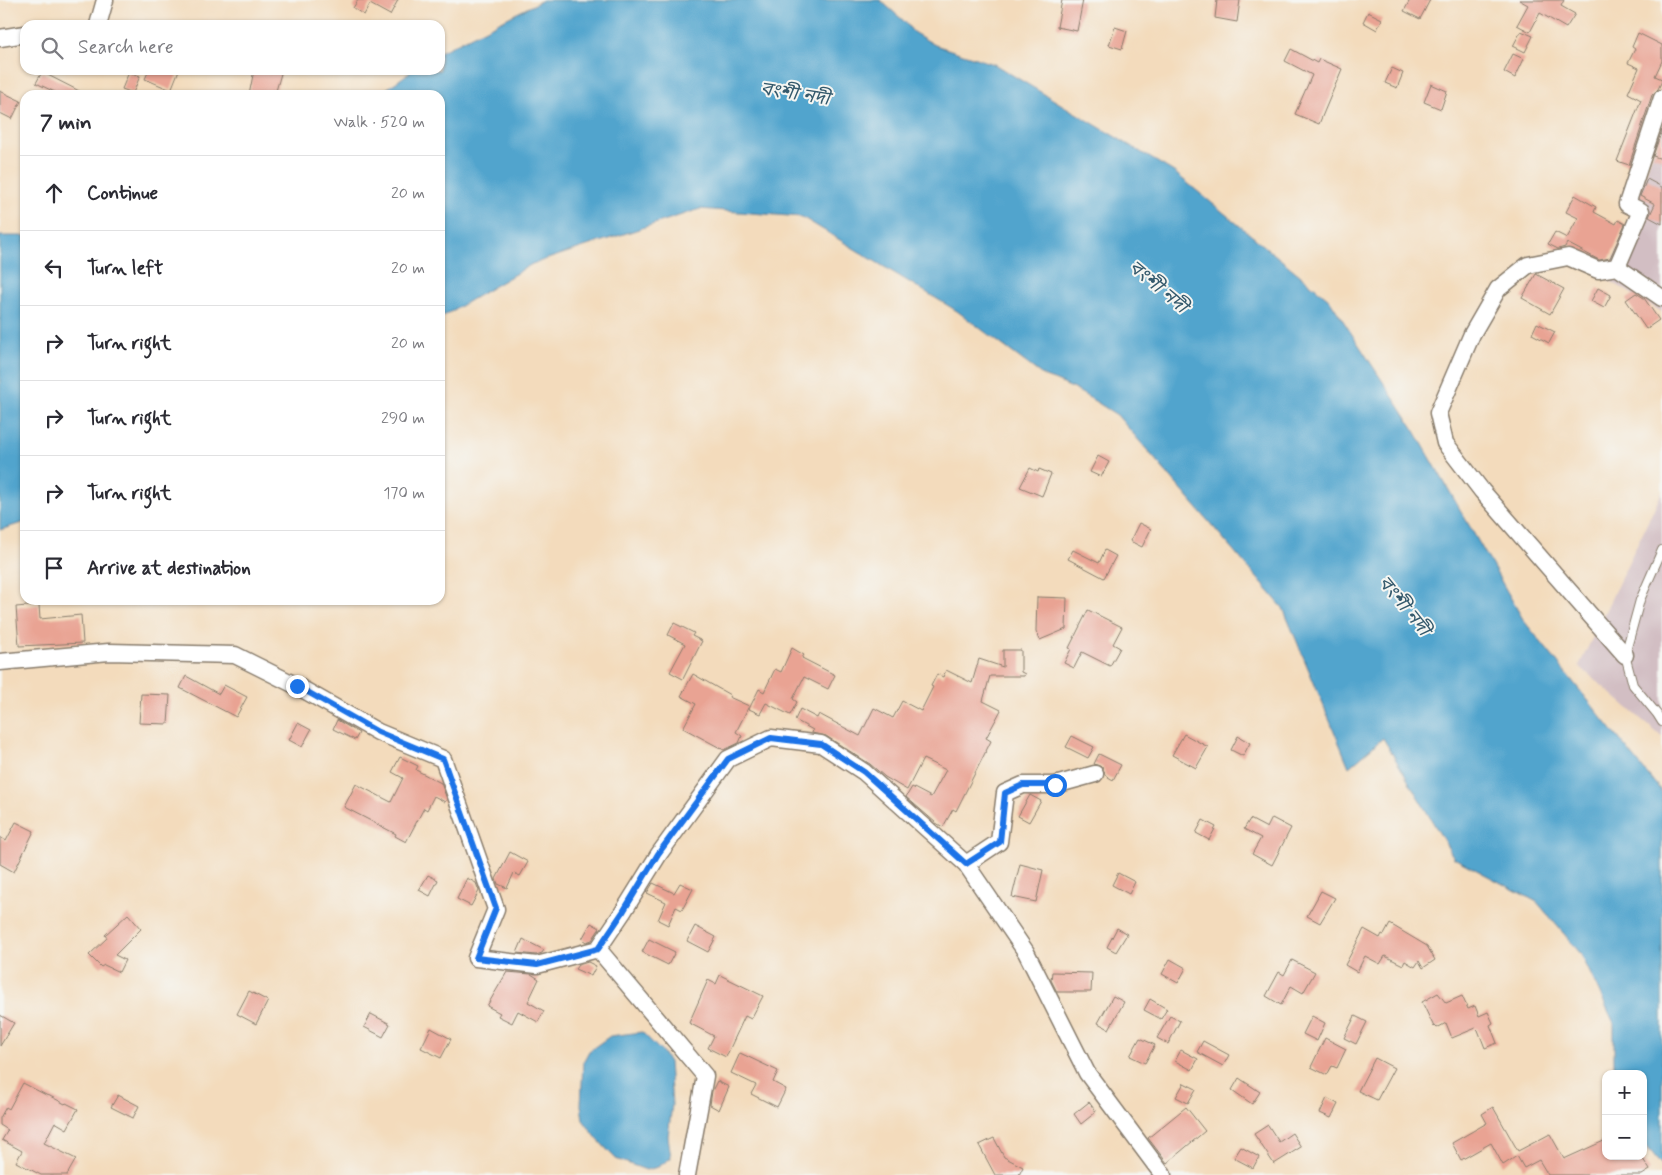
<!DOCTYPE html>
<meta charset="utf-8">
<style>
:root{--surface:#fff;--page:#f2f2f3;--text:#2b2b33;--muted:#7c7c81;--line:#e1e1e2}
body{margin:0;font-family:Mynerve,"Noto Sans Bengali",sans-serif;background:var(--page);color:var(--text)}
.controls{position:absolute;right:15px;bottom:15px;display:grid;overflow:hidden;border-radius:10px;box-shadow:0 1px 4px #0004}
.controls button{width:45px;height:45px;display:grid;place-items:center;padding:0;border:0;border-bottom:1px solid var(--line);background:var(--surface);color:var(--text);font:25px sans-serif}
.stop{position:absolute;width:15px;height:15px;margin:-11px;border:4px solid #1a73e8;border-radius:50%;background:#fff}
.stop.end{background:#1a73e8;border-color:#fff;box-shadow:0 1px 5px #0008}
.list{margin:0;padding:0;list-style:none}
h2{display:flex;justify-content:space-between;align-items:center;height:65px;margin:0;padding:0 20px;font-size:21px}
h2 small{font-size:16px;font-weight:400;color:var(--muted)}
.list li{display:grid;grid-template-columns:32px 1fr auto;gap:15px;align-items:center;box-sizing:border-box;height:75px;padding:0 20px;border-top:1px solid var(--line)}
.list b{display:block;font-size:19px;white-space:nowrap}
.list em{font-size:16px;font-style:normal;color:var(--muted)}
.icon{flex:none;width:28px;height:28px;fill:none;stroke:currentColor;stroke-width:2;stroke-linecap:round;stroke-linejoin:round}
.map{position:relative;flex:none;width:1662px;height:1175px;overflow:hidden}
.search{position:absolute;background:var(--surface);box-shadow:0 1px 4px #0004;left:20px;top:20px;width:425px;height:55px;display:flex;align-items:center;gap:12px;box-sizing:border-box;padding:0 18px;border-radius:15px;color:var(--muted);font-size:19px}
.panel{position:absolute;background:var(--surface);box-shadow:0 1px 4px #0004;left:20px;top:90px;width:425px;height:515px;border-radius:15px}
.map>svg:first-child{display:block}
</style>
<div class="map">
<svg width="1662" height="1175" viewBox="0 0 1662 1175">
<rect width="100%" height="100%" fill="#f6f6f2"/>
<filter id="ink" filterUnits="userSpaceOnUse"><feTurbulence type="fractalNoise" baseFrequency=".02" numOctaves="2"/><feDisplacementMap in="SourceGraphic" scale="10" xChannelSelector="R" yChannelSelector="G"/><feConvolveMatrix kernelMatrix="1 2 1 2 8 2 1 2 1" color-interpolation-filters="sRGB"/></filter>
<filter id="wash" filterUnits="userSpaceOnUse"><feTurbulence type="fractalNoise" baseFrequency=".0096" numOctaves="4" result="noise"/><feDisplacementMap in="SourceGraphic" scale="20" xChannelSelector="R" yChannelSelector="G"/><feGaussianBlur stdDeviation="1.12" result="paint"/><feColorMatrix in="noise" values="0 0 0 0 0 0 0 0 0 0 0 0 0 0 0 0 0 1.4 0 .05"/><feComposite in="paint" operator="in"/></filter>
<g filter="url(#wash)">
<rect width="100%" height="100%" fill="#f3dbbc"/>
<!-- industrial -->
<path fill="#d2bec3" d="M1662 128V312L1607 279Z
M1662 492V737L1579 666Z"/>
<!-- water -->
<path fill="#51a4cd" stroke="#366074" d="M543 0H880L905 22 913 32 935 45 994 64 1174 172 1329 299 1415 431 1524 621 1662 792V1165L1643 1142V1074H1614V1023L1581 954 1537 902 1454 858 1383 738 1349 767 1283 608 1117 415C1093 400 1071 385 1045 377L957 311 802 217 700 209 532 264 440 318V95H378L413 70H440V52Z
M0 236H25V522L0 530Z
M642 1032 663 1053 669 1062 672 1105 668 1136 671 1158 658 1167 646 1170 616 1159 598 1140 583 1120 581 1105 583 1062 589 1051 610 1036Z"/>
<g id="blocks">
<!-- building -->
<path fill="#e9a393" d="M358 0H398L390 15 370 4 364 15 353 8Z
M1062 0H1083L1077 31 1057 27Z
M1217 0H1240L1237 22 1215 18Z
M1410 0H1430L1420 19 1404 11Z
M1519 0H1564L1561 6 1575 14 1566 28 1540 13 1530 32 1517 25 1528 5Z
M1368 12 1382 19 1377 30 1363 22Z
M1115 27 1127 31 1122 49 1109 45Z
M1521 31 1533 36 1525 52 1513 46Z
M1638 33 1662 45V61L1655 76 1662 79V81L1658 89 1652 95 1629 165 1617 161 1641 100 1628 93 1639 68 1628 63 1635 49 1632 47Z
M1291 49 1317 63 1319 59 1342 69 1319 124 1295 114 1312 75 1285 61Z
M1513 54 1524 59 1515 78 1504 72Z
M1392 68 1403 73 1397 88 1385 83Z
M149 70H179L171 90 145 79Z
M254 70H282L276 91 273 90 272 95H249Z
M42 72 87 95H61L36 83Z
M129 72 140 76 133 93 122 89Z
M1431 84 1447 91 1441 109 1424 102Z
M0 91 21 101 12 119 0 113Z
M1662 130V159L1653 156Z
M1647 179 1662 187V224L1649 217 1655 204 1640 196Z
M1575 195 1596 207 1594 212 1616 224 1618 220 1625 224 1610 258 1599 260 1567 243 1565 247 1558 249 1548 244 1555 232 1567 238 1578 218 1566 212Z
M1536 274 1564 289 1550 314 1522 298Z
M1598 288 1611 295 1604 308 1591 301Z
M1636 293 1644 298 1659 320 1646 329 1626 300Z
M1537 323 1555 332 1549 343 1532 334Z
M1098 456 1109 462 1101 477 1090 472Z
M1030 468 1038 472 1039 469 1051 474 1042 496 1020 487Z
M1139 523 1151 529 1142 547 1130 541Z
M1073 550 1099 563 1105 550 1116 556 1104 578 1068 559Z
M1037 597 1067 598 1066 629 1040 640 1036 631Z
M39 605 40 619 81 615 83 643 19 646 16 607Z
M1088 610 1122 627 1113 644 1120 648 1110 666 1082 652 1074 668 1064 663 1071 649 1069 648Z
M674 623 694 633 692 636 702 641 683 679 670 672 685 644 668 635Z
M792 648 804 655 802 658 835 675 828 689 804 677 793 699 797 702 790 715 766 703 760 714 749 709 759 689 764 692 775 669 781 672Z
M1003 650H1021V672L1025 674 1024 676H990L983 701 1001 710 986 738 991 741 956 811 953 809 943 827 936 823 906 797 912 787 931 797 946 770 923 759 907 790 885 777 870 764 826 736 812 733 813 730 795 720 800 709 817 718 819 714 860 736 874 708 893 718 902 701 921 711 933 687 931 686 937 674 943 677 946 670 972 683 979 659 1003 667Z
M693 674 730 695 729 697 749 706 736 732 742 736 739 743 724 750 683 728 696 704 681 696Z
M186 676 219 694 224 685 247 697 236 717 180 688Z
M141 694 170 695 168 724 139 723Z
M337 720 359 733 355 740 333 729Z
M298 723 311 730 302 747 289 740Z
M1184 734 1208 747 1196 768 1172 755Z
M1072 736 1094 747 1088 758 1066 747Z
M1238 736 1250 743 1243 756 1231 750Z
M1099 754 1121 765 1113 780 1105 775 1104 771 1102 767 1094 764Z
M400 757 418 766 416 770 441 783 447 799 445 802 434 796 427 810 424 808 406 842 395 836 396 834 344 807 356 784 391 802 403 778 392 772Z
M1030 795 1041 801 1029 822 1018 816Z
M1272 818 1291 828 1272 865 1252 854 1261 838 1244 829 1250 819 1267 828Z
M1203 820 1216 827 1209 840 1196 833Z
M16 822 34 831 14 872 0 864V837L6 841Z
M510 852 528 862 520 876 514 873 507 888 498 884 496 879Z
M1020 864 1043 870 1036 902 1012 897Z
M1118 873 1135 882 1129 894 1112 885Z
M428 875 438 880 430 896 419 890Z
M467 878 476 883 479 891 471 906 457 899Z
M653 883 674 893 680 883 693 889 682 910 676 907 668 925 658 920 666 902 647 893Z
M1321 891 1335 898 1320 923 1307 916Z
M128 914 141 929 115 955 125 960 119 972 104 965 101 967 89 955 107 938 105 935Z
M591 923 600 928 592 940 586 942 582 939Z
M1390 924 1427 946 1435 960 1423 968 1419 961 1415 967 1405 961 1403 965 1385 956 1380 964 1365 956 1357 972 1345 965 1364 929 1380 938 1382 934 1384 935Z
M695 926 716 937 708 952 687 941Z
M1117 928 1127 934 1116 952 1107 947Z
M523 939 544 950 542 953 536 955 517 953Z
M649 939 675 952 668 965 642 952Z
M1170 959 1186 968 1178 983 1162 974Z
M1292 960 1315 972 1303 993 1291 986 1281 1005 1266 996 1279 972 1284 975Z
M588 962 596 966 591 976 575 969 578 965Z
M507 972 531 974 539 979 528 1002 544 1011 538 1022 518 1011 512 1023 498 1016 500 1013 487 1006Z
M1052 972 1092 973 1091 992H1057L1051 980Z
M720 975 763 996 751 1019 745 1016 726 1057 708 1048 714 1036 689 1023 708 980 716 984Z
M249 991 268 1001 256 1024 237 1014Z
M1438 993 1446 1003 1462 996 1468 1009 1475 1006 1479 1016 1488 1012 1493 1023 1490 1025 1497 1043 1485 1048 1478 1030 1476 1028 1452 1038 1446 1023 1437 1028 1435 1026 1434 1027 1422 1002Z
M1113 996 1124 1002 1109 1029 1098 1023Z
M1150 999 1167 1009 1161 1019 1144 1010Z
M371 1014 390 1024 383 1037 364 1027Z
M0 1015 14 1023 0 1046Z
M1170 1016 1180 1021 1168 1044 1157 1038Z
M1312 1016 1325 1023 1317 1041 1303 1034Z
M1355 1016 1367 1022 1356 1044 1344 1038Z
M431 1028 451 1039 441 1058 421 1048Z
M1140 1038 1155 1045 1145 1063 1130 1056Z
M1325 1038 1346 1049 1337 1068 1332 1066 1327 1075 1311 1067Z
M1203 1041 1229 1055 1223 1066 1197 1052Z
M1181 1050 1198 1059 1192 1070 1175 1061Z
M740 1053 778 1071 773 1082 786 1089 777 1107 751 1094 756 1085 731 1073Z
M1375 1058 1394 1068 1377 1100 1358 1091Z
M1239 1078 1260 1092 1252 1104 1232 1090Z
M717 1081 729 1087 719 1110 710 1105 712 1091Z
M23 1083 48 1096V1095L65 1104 66 1103 78 1109 67 1129 55 1122 44 1143 76 1159 67 1175H41L16 1162 22 1151 2 1140 8 1130 0 1125V1118L6 1107 9 1109Z
M1184 1083 1196 1089 1188 1103 1176 1097Z
M118 1095 139 1106 133 1118 111 1107Z
M1327 1098 1338 1104 1331 1118 1320 1113Z
M1089 1102 1096 1112 1081 1124 1074 1114Z
M1186 1107 1205 1131 1167 1163 1148 1138Z
M1493 1107 1518 1151 1550 1134 1564 1159 1606 1140V1156H1641L1650 1170 1642 1175H1548L1539 1160 1524 1168 1517 1156 1503 1165 1491 1143 1461 1160 1452 1143 1487 1123 1482 1114Z
M1268 1125 1279 1142 1292 1133 1301 1147 1274 1164 1254 1134Z
M994 1138 1004 1157 1023 1167 1019 1175H995L979 1145Z
M1241 1147 1259 1157 1253 1168 1234 1158Z"/>
</g>
</g>
<g filter="url(#ink)">
<use href="#blocks" fill-opacity="0" stroke="#887c6c" stroke-width="1"/>
<g fill="none" stroke-linecap="round" stroke-linejoin="round">
<defs>
<path id="service" d="M1662 550 1640 600 1625 655 1633 685 1657 714 1662 722"/>
<path id="minor" d="M98 25 105 0
M0 38 25 34
M1662 98 1627 204 1641 211 1617 267 1662 298
M1617 267 1598 270 1568 257 1528 265 1498 289 1472 334 1438 413 1445 443 1482 491 1625 655
M0 662 109 652 235 655 297 686 378 732 443 759 496 909 476 958 537 965 598 949 623 912 659 854 728 759 771 738 821 744 864 772 966 864 1026 952 1087 1073 1163 1175
M966 864 999 842 1005 793 1023 785H1055L1095 774
M598 949 705 1076 687 1175"/>
</defs>
<!-- service casing -->
<use href="#service" stroke="#887c6c" stroke-width="10"/>
<!-- minor casing -->
<use href="#minor" stroke="#887c6c" stroke-width="19"/>
<!-- service -->
<use href="#service" stroke="#fff" stroke-width="8"/>
<!-- minor -->
<use href="#minor" stroke="#fff" stroke-width="16"/>
</g>
</g>
<g fill="none" stroke-linecap="round" stroke-linejoin="round" filter="url(#ink)">
<!-- route -->
<path stroke="#1a73e8" stroke-width="6" d="M297 686 378 732 443 759 496 908 476 958 537 965 598 949 623 912 658 854 728 759 771 738 821 744 864 772 966 864 1000 842 1005 793 1023 785H1055"/>
</g>
<g text-anchor="middle" dominant-baseline="central" stroke-width="4" stroke-linejoin="round" paint-order="stroke">
<!-- water labels -->
<g font-size="19" font-style="italic" fill="#34596c" stroke="#f6f6f2">
<text transform="translate(795 94) rotate(9)">বংশী নদী</text>
<text transform="translate(1158 287) rotate(40)">বংশী নদী</text>
<text transform="translate(1404 606) rotate(51)">বংশী নদী</text>
</g>
</g>
</svg>
<div class="controls">
<button>+</button>
<button>−</button>
</div>
<div class="stop" style="left:1055px;top:785px"></div>
<div class="stop end" style="left:297px;top:686px"></div>
<div class="search"><svg class="icon" aria-label="search" viewBox="0 0 24 24"><circle cx="10" cy="10" r="6"/><path d="M15 15l6 6"/></svg>Search here</div>
<section class="panel">
<h2>7 min<small>Walk · 520 m</small></h2>
<ul class="list">
<li><svg class="icon" aria-label="ahead" viewBox="0 0 24 24"><path d="M12 20V5M6 11l6-6 6 6"/></svg><div><b>Continue</b></div><em>20 m</em></li>
<li><svg class="icon" aria-label="left" viewBox="0 0 24 24"><path d="M17 20v-9H6M10 6l-5 5 5 5"/></svg><div><b>Turn left</b></div><em>20 m</em></li>
<li><svg class="icon" aria-label="right" viewBox="0 0 24 24"><path d="M7 20v-9h11M14 6l5 5-5 5"/></svg><div><b>Turn right</b></div><em>20 m</em></li>
<li><svg class="icon" aria-label="right" viewBox="0 0 24 24"><path d="M7 20v-9h11M14 6l5 5-5 5"/></svg><div><b>Turn right</b></div><em>290 m</em></li>
<li><svg class="icon" aria-label="right" viewBox="0 0 24 24"><path d="M7 20v-9h11M14 6l5 5-5 5"/></svg><div><b>Turn right</b></div><em>170 m</em></li>
<li><svg class="icon" aria-label="arrive" viewBox="0 0 24 24"><path d="M6 21V4h12l-3 4 3 4H6"/></svg><div><b>Arrive at destination</b></div></li>
</ul>
</section>
</div>
